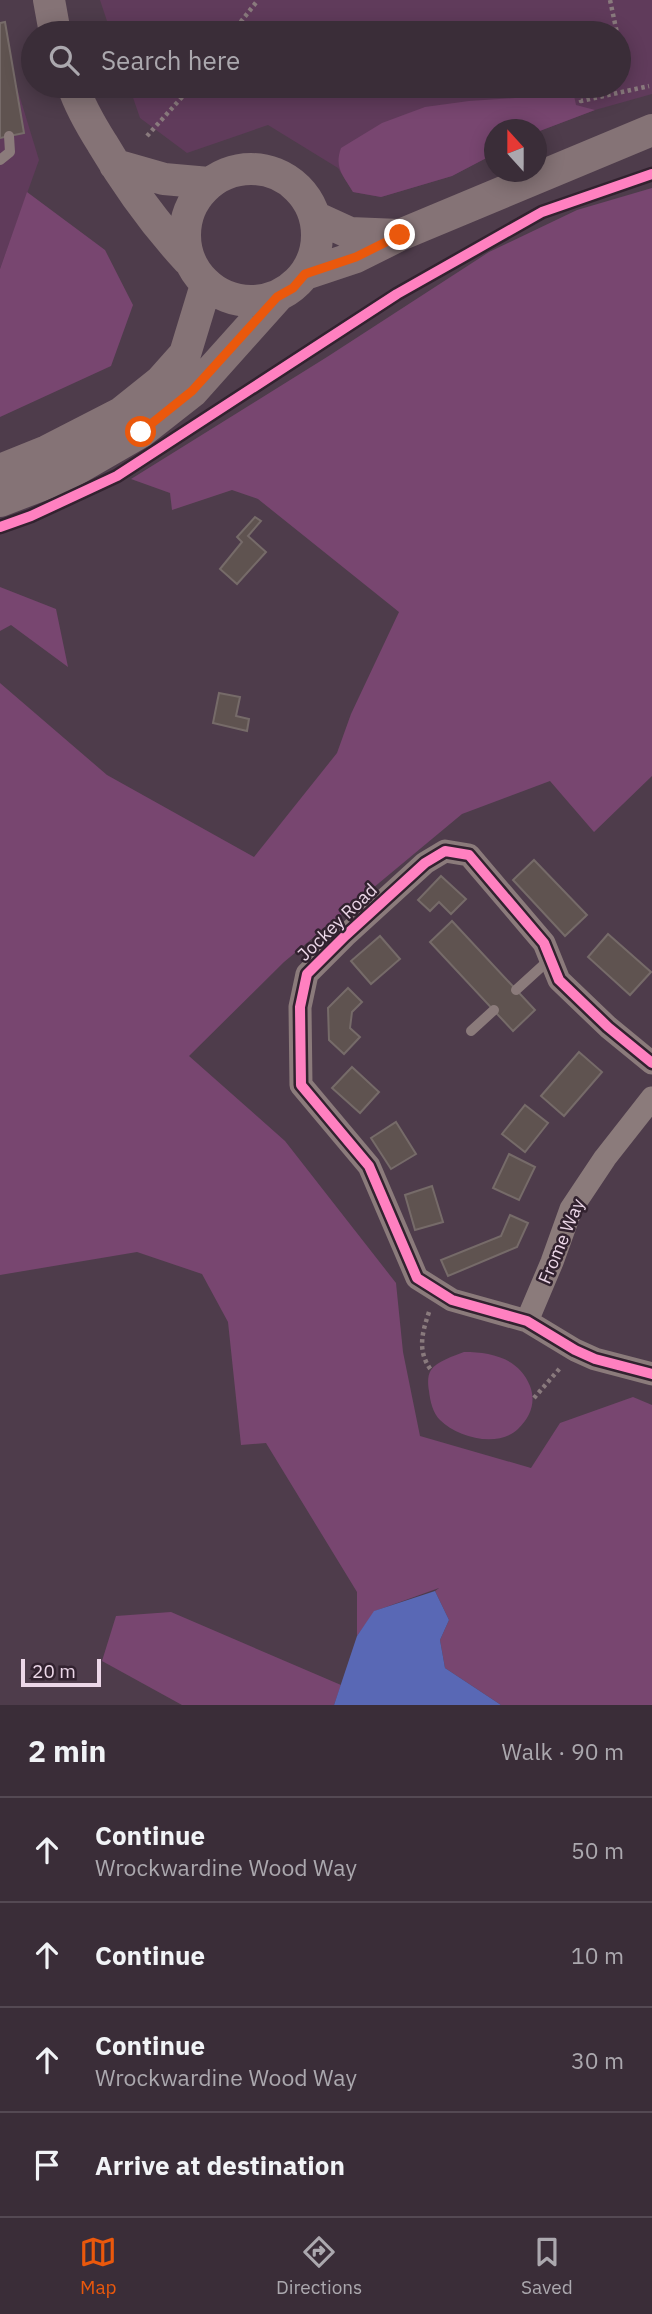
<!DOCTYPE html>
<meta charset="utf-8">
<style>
:root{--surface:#3a2d38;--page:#453943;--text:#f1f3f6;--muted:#aba8ae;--line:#544953;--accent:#ea580c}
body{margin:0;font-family:"IBM Plex Sans",sans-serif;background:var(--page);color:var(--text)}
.compass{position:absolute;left:484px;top:119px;width:63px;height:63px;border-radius:50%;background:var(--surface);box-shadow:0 4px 18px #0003;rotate:339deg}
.scale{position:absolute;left:21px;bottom:18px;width:80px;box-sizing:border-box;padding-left:7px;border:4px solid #ecd7e8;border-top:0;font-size:19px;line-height:24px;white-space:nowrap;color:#ecd7e8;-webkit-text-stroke:5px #32222f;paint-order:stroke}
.stop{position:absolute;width:21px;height:21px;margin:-16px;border:5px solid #ea580c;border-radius:50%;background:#fff}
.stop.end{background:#ea580c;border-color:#fff;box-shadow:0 2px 7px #0008}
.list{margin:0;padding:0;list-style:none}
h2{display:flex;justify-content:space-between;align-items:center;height:91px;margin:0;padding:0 28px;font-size:30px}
h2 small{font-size:23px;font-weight:400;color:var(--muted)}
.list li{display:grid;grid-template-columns:46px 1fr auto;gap:21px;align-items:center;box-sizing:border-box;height:105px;padding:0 28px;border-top:2px solid var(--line)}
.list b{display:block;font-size:26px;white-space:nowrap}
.list p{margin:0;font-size:23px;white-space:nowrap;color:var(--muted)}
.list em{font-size:23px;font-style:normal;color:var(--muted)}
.icon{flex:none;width:38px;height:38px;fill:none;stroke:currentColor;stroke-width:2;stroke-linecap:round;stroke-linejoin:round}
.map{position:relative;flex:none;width:652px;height:1705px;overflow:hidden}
.search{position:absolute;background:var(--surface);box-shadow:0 4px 18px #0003;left:21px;right:21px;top:21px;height:77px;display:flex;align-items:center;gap:18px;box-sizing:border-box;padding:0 24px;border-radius:38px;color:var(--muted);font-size:26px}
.sheet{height:511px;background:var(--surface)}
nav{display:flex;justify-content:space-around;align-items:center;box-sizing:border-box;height:98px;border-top:2px solid var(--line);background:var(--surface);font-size:19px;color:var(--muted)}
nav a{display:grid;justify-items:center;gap:4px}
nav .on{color:var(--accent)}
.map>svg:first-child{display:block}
</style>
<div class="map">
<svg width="652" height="1705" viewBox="0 0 652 1705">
<rect width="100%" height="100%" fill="#4e3c4b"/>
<!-- built -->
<path fill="#603b5b" d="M100 0H652V94L595 110 537 132 536 130H494V154L452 176 381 197 353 192 338 168 268 125 187 153 140 118 129 86H619V33H111Z
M0 32 39 160 0 269Z"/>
<!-- green -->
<path fill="#784670" d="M538 86H572L576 105 595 110 537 132 536 130H494V154L452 176 381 197 353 192C343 175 334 168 341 148L382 123 425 107 469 101 515 98Z
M652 188V776L594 832 550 781 462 814 284 962 189 1056 285 1141 396 1283 403 1352 420 1436 531 1468 560 1423 633 1397 652 1405V1705H501L445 1668 440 1640 449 1620 435 1591 439 1588 375 1611 357 1636V1592L266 1443 241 1445 228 1322 202 1274 137 1252 0 1275V683L107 775 254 857 337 753 351 714 399 612 258 499 232 490 172 510 170 493 131 479 327 357 489 252 577 210Z
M27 192 105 250 133 305 111 366 0 417V269Z
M0 587 56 609 68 667 11 625 0 631Z
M464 1352C491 1352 519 1358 530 1386 536 1402 531 1416 518 1429 498 1448 458 1438 440 1420 433 1413 430 1401 429 1391 428 1385 427 1376 431 1370 437 1361 454 1356 464 1352Z
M171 1612 341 1685 334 1705H182L102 1661 116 1616Z"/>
<!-- water -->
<path fill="#5968b5" d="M435 1591 449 1620 440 1640 445 1668 501 1705H334L357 1636 374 1611Z"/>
<!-- building -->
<path fill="#5f5350" stroke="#766b69" stroke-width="2" d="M5 22 24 133 0 138V23Z
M255 517 261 521 248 536 266 552 237 584 220 569 242 542 237 537Z
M219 693 240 697 236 716 249 719 247 731 213 723Z
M534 860 587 915 565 936 513 880Z
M441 876 466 899 451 914 439 902 430 911 418 900Z
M452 921 535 1010 513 1031 430 942Z
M608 934 651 972 630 995 588 957Z
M380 936 400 959 371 984 351 961Z
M348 988 362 1002 352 1012 350 1028 360 1037 344 1054 329 1040 328 1008Z
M579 1052 602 1072 564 1116 541 1096Z
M352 1067 379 1092 360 1113 332 1088Z
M525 1105 548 1123 525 1152 502 1134Z
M396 1122 416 1154 391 1169 371 1138Z
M509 1154 535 1167 519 1200 493 1188Z
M432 1186 443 1222 415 1230 405 1195Z
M510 1215 528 1223 517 1247 448 1276 441 1260 501 1236Z"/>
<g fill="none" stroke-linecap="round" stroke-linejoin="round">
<!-- path -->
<path stroke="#897a7d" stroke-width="4.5" stroke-dasharray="3.5 3.5" stroke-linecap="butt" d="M610 0 617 33
M232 33 258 0
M619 43 620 51 619 53
M578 86 581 101 649 86
M147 136 192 86
M429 1312C422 1333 417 1351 431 1370
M534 1398 561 1367"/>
<!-- lane -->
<path stroke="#8b7b7b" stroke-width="10" d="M0 160 10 152 9 136
M516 990 550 959
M471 1031 494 1010"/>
<!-- street -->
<path stroke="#8b7b7b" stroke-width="23" d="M652 1063 608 1027 559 980 544 943 469 855 445 851 425 863 345 936 307 974 300 1007 301 1085 369 1166 417 1278 452 1300 527 1321 575 1350 595 1359 652 1374
M527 1321 552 1262 571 1209 605 1158 652 1098"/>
<!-- secondary -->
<path stroke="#857376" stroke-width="32" d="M49 0 55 33
M73 86C80 107 90 124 102 143 128 187 154 223 188 260
M115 165 164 179 209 183
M185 235a66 66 0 1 1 132 0a66 66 0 1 1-132 0Z
M315 217 350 233 399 235
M305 274 356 257 400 235 652 130
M0 470 47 451 121 413 161 381 185 354 206 285
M0 501 63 477 141 432 192 392 277 297"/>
<defs>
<path id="cycleway" d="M0 527 31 516 117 476 397 294 542 212 652 174
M652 1063 608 1027 559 980 544 943 469 855 445 851 425 863 345 936 307 974 300 1007 301 1085 369 1166 417 1278 452 1300 527 1321 575 1350 595 1359 652 1374"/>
</defs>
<!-- cycleway casing -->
<use href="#cycleway" stroke="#32222f" stroke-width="15"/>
<!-- cycleway -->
<use href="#cycleway" stroke="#ff80c0" stroke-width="10"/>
</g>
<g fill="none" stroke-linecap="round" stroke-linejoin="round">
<!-- route -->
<path stroke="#ea580c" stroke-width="9" d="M141 432 192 391 277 297 293 288 305 274 356 257 400 235"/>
</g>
<g text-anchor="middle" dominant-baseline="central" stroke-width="5" stroke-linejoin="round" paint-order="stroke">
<!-- street labels -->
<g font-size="18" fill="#ecd7e8" stroke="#32222f">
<text transform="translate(337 922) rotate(-44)">Jockey Road</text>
<text transform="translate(561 1241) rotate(-67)">Frome Way</text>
</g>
</g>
</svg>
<svg class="compass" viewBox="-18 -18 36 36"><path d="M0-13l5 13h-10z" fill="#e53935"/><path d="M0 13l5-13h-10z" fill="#aba8ae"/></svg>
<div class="scale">20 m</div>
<div class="stop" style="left:141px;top:432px"></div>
<div class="stop end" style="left:400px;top:235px"></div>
<div class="search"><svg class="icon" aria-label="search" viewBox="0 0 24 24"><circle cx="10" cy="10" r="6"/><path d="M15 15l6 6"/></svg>Search here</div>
</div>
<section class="sheet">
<h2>2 min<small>Walk · 90 m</small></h2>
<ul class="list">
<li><svg class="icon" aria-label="ahead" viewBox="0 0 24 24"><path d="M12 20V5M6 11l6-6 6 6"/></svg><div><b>Continue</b><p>Wrockwardine Wood Way</p></div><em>50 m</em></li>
<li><svg class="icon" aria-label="ahead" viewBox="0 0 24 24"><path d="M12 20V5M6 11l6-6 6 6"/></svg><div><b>Continue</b></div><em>10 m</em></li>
<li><svg class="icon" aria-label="ahead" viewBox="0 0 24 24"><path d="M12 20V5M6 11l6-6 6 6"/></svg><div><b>Continue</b><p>Wrockwardine Wood Way</p></div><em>30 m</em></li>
<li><svg class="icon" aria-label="arrive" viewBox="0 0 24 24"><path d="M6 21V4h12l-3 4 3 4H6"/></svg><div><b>Arrive at destination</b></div></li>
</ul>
</section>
<nav>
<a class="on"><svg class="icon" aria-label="map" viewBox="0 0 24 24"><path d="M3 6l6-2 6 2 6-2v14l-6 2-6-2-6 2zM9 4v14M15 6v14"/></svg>Map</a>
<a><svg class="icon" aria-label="directions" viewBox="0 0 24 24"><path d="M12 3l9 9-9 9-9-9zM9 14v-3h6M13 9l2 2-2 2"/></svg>Directions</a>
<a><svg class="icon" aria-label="saved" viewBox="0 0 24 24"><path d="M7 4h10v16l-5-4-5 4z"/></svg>Saved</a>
</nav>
